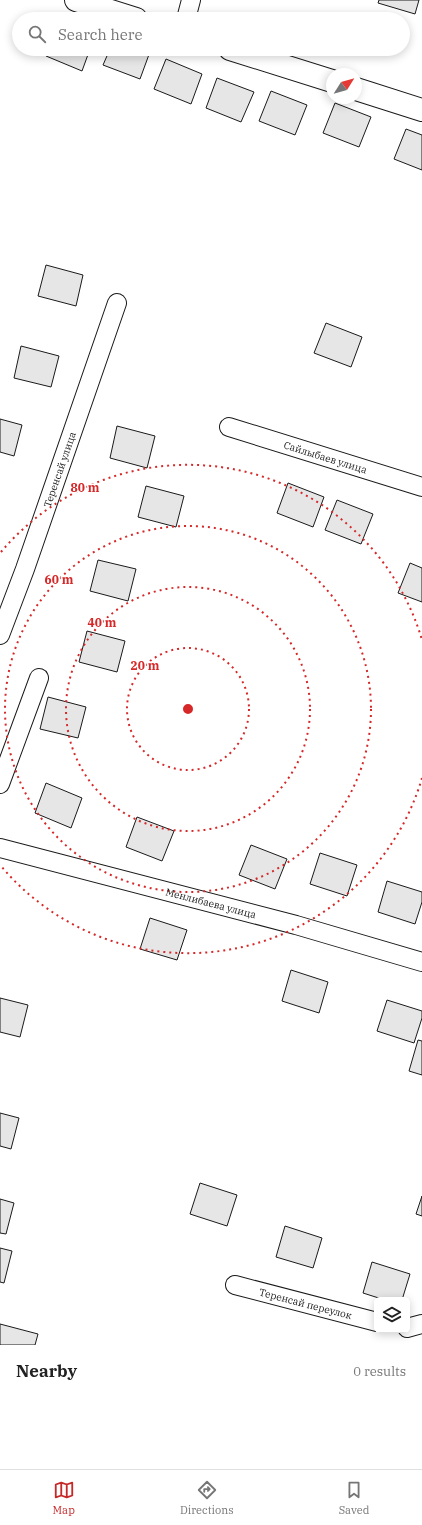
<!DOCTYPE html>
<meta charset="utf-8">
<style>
:root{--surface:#fff;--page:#f2f2f2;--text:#222;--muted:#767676;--line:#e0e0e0;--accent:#c62828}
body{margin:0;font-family:"IBM Plex Serif",serif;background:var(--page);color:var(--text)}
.controls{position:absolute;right:12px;bottom:12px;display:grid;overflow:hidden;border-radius:6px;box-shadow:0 2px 10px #0003}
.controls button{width:36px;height:36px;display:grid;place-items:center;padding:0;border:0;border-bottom:1px solid var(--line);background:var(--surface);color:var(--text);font:20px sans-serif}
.compass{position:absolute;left:326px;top:68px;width:36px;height:36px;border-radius:50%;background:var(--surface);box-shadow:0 2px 10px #0003;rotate:53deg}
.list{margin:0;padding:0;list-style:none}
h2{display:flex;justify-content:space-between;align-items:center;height:52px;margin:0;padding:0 16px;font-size:17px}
h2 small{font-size:13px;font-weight:400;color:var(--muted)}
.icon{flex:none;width:22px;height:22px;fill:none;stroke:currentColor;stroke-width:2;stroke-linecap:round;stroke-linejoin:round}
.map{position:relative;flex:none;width:422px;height:1345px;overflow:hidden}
.search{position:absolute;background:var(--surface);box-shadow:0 2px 10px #0003;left:12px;right:12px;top:12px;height:44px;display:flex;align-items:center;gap:10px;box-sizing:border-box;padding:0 14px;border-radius:22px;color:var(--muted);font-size:15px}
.sheet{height:124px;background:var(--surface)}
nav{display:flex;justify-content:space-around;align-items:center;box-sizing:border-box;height:56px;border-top:1px solid var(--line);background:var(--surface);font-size:11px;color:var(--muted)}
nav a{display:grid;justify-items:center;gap:2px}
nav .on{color:var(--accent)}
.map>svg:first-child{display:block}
</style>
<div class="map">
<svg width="422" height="1345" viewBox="0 0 422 1345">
<rect width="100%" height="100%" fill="#fff"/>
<!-- building -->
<path fill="#e6e6e6" stroke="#1a1a1a" d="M379 0H419L415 14 378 3Z
M48 49H90L82 71 46 56Z
M110 49H151L140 79 103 65Z
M166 59 202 74 191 104 154 89Z
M217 78 254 92 241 122 206 108Z
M271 91 307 105 295 135 259 121Z
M335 103 371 117 359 147 323 133Z
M406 129 422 135V170L394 159Z
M46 265 83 275 76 306 38 296Z
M326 323 362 337 351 367 314 353Z
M21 346 59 356 51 387 14 378Z
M0 419 22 425 14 456 0 452Z
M117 426 155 436 147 468 110 458Z
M288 483 324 497 313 527 277 513Z
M146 486 184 496 176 527 138 517Z
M337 500 373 514 361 544 325 530Z
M98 560 136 569 128 601 90 591Z
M410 563 422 568V602L398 593Z
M87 631 125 641 117 672 79 662Z
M48 697 86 707 78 738 40 729Z
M46 783 82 798 71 828 35 813Z
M137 817 174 831 162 861 126 847Z
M251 845 287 859 275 889 239 875Z
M320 853 357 865 347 896 310 884Z
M387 881 422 892V902L415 924 378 912Z
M150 918 187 930 177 960 140 949Z
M291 970 328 982 319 1013 282 1001Z
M0 998 28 1005 20 1037 0 1032Z
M387 1000 422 1011V1018L414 1043 377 1031Z
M418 1040 422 1041V1075L409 1071Z
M0 1113 19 1118 11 1149 0 1146Z
M200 1183 237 1195 227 1226 190 1214Z
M422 1196V1216L416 1214Z
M0 1199 14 1203 6 1234 0 1233Z
M285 1226 322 1238 313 1268 276 1257Z
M0 1248 12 1251 4 1283 0 1282Z
M372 1262 410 1274 402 1300H385L363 1293Z
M0 1324 38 1334 35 1345H0Z"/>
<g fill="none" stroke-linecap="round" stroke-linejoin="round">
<defs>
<g id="street">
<path d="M186 19 191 0"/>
<path id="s1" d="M229 427 422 487"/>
<path id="s2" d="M0 635 25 569 117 303"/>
<path d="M0 784 39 678"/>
<path id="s3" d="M0 848 296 925 422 962"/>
<path id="s4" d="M235 1285 377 1322"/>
<path d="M407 1328 422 1324"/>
</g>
<path id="secondary" d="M76 0 136 19
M230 49 332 81
M356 89 422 110"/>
</defs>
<!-- street casing -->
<use href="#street" stroke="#1a1a1a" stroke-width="20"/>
<!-- secondary casing -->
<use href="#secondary" stroke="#1a1a1a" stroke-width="24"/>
<!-- street -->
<use href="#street" stroke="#fff" stroke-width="18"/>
<!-- secondary -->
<use href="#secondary" stroke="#fff" stroke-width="22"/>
</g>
<!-- distance rings -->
<g fill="none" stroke="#d62828" stroke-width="2" stroke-dasharray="2 4">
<circle cx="188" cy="709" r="61"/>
<circle cx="188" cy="709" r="122"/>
<circle cx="188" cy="709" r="183"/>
<path d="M422 778A244 244 0 0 1 1 866M1 552A244 244 0 0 1 422 640"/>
</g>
<g text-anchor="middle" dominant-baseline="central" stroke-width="3" stroke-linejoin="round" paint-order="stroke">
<!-- street labels -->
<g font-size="10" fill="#1a1a1a" stroke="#fff">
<text stroke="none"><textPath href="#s1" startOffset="101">Сайлыбаев улица</textPath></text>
<text stroke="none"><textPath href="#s2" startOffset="176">Теренсай улица</textPath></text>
<text stroke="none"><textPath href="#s3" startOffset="218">Менлибаева улица</textPath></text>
<text stroke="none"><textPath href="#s4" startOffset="73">Теренсай переулок</textPath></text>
</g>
</g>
<circle cx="188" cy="709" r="6" fill="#d62828" stroke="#fff" stroke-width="2"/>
<g font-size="12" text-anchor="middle" font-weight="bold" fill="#d62828" stroke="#fff" stroke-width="3" stroke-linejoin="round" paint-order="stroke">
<text x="85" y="492">80 m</text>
<text x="59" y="584">60 m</text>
<text x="102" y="627">40 m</text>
<text x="145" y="670">20 m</text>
</g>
</svg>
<div class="controls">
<button><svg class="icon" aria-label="layers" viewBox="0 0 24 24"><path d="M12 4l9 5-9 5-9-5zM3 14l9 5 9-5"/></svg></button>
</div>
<svg class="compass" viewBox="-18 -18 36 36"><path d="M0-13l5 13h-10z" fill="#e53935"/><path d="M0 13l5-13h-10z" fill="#767676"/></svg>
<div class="search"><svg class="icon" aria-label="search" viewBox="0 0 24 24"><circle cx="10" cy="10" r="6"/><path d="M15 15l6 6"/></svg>Search here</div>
</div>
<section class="sheet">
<h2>Nearby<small>0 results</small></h2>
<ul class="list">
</ul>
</section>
<nav>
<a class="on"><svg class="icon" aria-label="map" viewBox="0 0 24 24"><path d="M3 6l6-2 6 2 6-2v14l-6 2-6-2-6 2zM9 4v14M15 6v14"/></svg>Map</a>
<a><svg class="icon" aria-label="directions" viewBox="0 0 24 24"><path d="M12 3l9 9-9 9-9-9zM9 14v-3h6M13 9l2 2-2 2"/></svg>Directions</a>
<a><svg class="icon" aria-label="saved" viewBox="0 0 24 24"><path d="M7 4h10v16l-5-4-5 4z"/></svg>Saved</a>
</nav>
